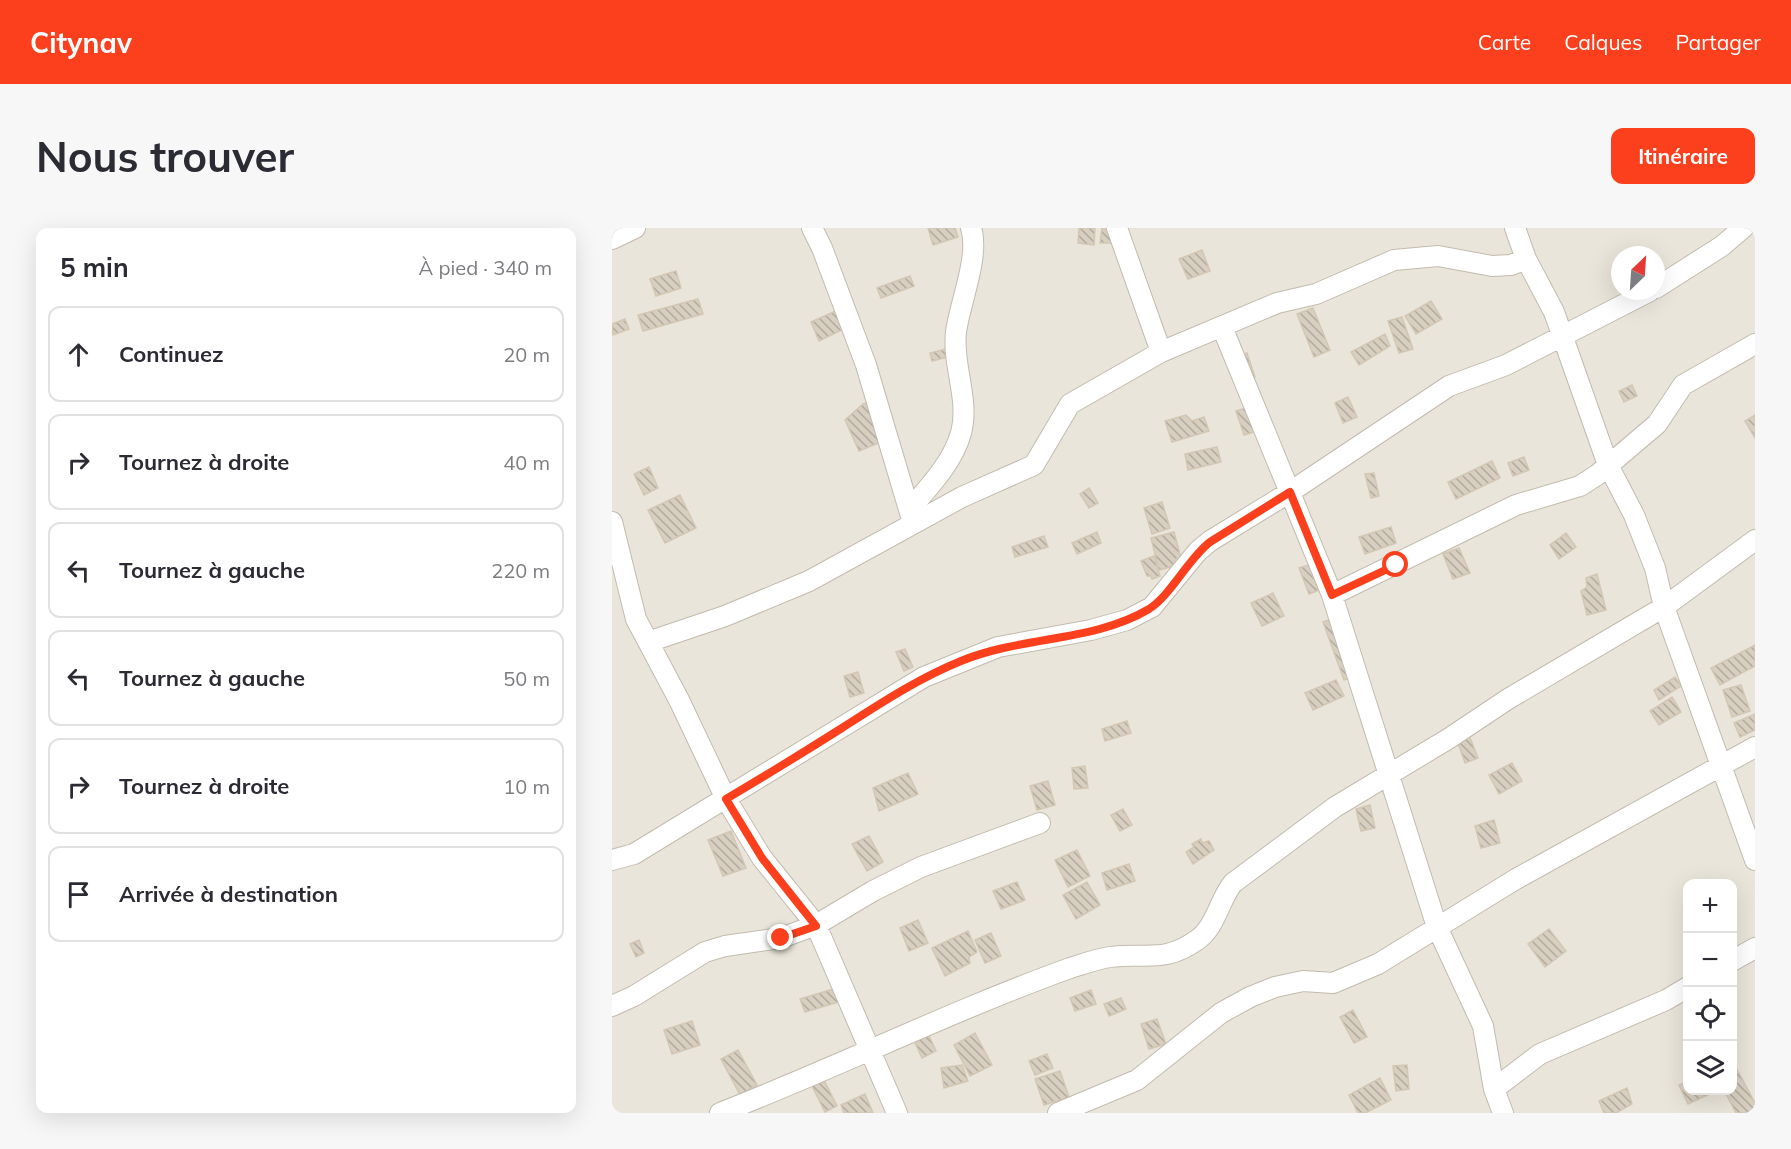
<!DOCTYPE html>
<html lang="fr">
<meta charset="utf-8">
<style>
:root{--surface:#fff;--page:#f7f7f7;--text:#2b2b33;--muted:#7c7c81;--line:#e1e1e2;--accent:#fc3f1d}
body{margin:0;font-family:Mulish,sans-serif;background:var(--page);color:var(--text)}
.controls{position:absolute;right:18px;bottom:18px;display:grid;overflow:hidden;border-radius:12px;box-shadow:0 6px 24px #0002}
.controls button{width:54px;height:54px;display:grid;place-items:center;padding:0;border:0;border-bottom:2px solid var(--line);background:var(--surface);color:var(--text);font:30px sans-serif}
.compass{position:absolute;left:999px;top:18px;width:54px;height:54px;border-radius:50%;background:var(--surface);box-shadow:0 6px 24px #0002;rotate:25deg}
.stop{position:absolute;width:18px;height:18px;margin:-14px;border:4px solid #fc3f1d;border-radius:50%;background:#fff}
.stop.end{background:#fc3f1d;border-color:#fff;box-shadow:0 2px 6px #0008}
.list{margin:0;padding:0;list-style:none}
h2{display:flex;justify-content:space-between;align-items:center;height:78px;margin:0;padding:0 24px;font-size:26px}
h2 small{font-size:20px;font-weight:400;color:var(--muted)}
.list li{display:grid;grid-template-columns:39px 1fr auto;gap:18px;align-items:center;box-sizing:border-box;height:96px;margin:0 12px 12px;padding:0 12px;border:2px solid var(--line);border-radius:12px}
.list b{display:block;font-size:22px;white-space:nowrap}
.list em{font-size:20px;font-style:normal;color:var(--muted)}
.icon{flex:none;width:33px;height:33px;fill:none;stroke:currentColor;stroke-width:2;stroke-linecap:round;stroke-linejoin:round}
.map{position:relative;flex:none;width:1143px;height:885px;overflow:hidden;border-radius:12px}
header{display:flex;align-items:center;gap:36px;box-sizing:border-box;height:84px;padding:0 30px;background:var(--accent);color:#fff}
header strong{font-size:28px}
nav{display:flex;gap:33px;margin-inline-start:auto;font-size:21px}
.intro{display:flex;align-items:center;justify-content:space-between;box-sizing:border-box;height:144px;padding:0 36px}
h1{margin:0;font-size:42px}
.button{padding:15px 27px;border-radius:12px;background:var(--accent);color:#fff;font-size:21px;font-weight:700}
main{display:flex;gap:36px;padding:0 36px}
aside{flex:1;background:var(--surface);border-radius:12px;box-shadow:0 6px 24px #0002}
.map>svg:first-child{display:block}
</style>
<header>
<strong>Citynav</strong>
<nav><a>Carte</a><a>Calques</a><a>Partager</a></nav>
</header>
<div class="intro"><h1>Nous trouver</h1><a class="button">Itinéraire</a></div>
<main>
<aside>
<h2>5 min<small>À pied · 340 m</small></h2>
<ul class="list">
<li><svg class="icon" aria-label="ahead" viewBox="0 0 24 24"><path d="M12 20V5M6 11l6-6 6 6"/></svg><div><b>Continuez</b></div><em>20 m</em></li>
<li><svg class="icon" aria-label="right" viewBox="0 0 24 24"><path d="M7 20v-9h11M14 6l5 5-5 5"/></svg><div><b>Tournez à droite</b></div><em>40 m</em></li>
<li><svg class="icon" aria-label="left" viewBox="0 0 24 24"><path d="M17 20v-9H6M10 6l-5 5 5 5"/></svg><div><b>Tournez à gauche</b></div><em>220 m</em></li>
<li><svg class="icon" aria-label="left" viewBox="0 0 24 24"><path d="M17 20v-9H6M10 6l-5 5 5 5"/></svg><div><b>Tournez à gauche</b></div><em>50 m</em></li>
<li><svg class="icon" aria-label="right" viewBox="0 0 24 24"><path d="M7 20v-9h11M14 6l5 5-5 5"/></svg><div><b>Tournez à droite</b></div><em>10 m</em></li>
<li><svg class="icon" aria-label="arrive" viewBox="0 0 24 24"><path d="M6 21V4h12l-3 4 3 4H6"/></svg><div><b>Arrivée à destination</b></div></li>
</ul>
</aside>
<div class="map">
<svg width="1143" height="885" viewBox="0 0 1143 885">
<defs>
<pattern id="building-back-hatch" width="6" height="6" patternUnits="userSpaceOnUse" patternTransform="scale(1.5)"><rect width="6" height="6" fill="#d8cfc1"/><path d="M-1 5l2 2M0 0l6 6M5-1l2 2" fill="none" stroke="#b1aa9e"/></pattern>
</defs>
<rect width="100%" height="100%" fill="#f6f3ec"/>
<!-- residential -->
<path fill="#eae5da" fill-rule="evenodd" d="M0 0H1143V885H0ZM1008 27H1044V63H1008ZM1076 656H1120V862H1076Z"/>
<!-- building -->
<path fill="url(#building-back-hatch)" stroke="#d3c7b4" stroke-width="1.5" d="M316 0H343L346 9 321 17Z
M467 0H483L482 17 466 15Z
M490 0H501L500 15H488Z
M590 22 598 43 576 51 567 31Z
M64 43 69 60 44 68 38 51Z
M298 48 302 58 269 70 265 60Z
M86 71 91 86 31 103 26 87Z
M819 73 830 91 804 106 793 88Z
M701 80 718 122 702 129 685 86Z
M226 82 234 100 207 113 199 94Z
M790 89 801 121 787 125 776 93Z
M13 91 17 101 1 107 0 96Z
M773 106 778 118 747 137 739 124Z
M334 121 336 129 320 133 318 125Z
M635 125 643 149 630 153 622 129Z
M1020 157 1025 168 1012 174 1007 163Z
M736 169 745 189 731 195 723 175Z
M267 172 283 208 247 223 233 192 251 176Z
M644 177 652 201 632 207 624 183Z
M574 187 580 193 592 189 597 203 560 214 553 193Z
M1143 187V210L1133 193Z
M605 219 609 234 576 242 573 226Z
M912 229 917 242 901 248 896 235Z
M880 233 888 250 844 271 836 254Z
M37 239 46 260 32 267 22 246Z
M762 245 767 268 759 270 753 246Z
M477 260 486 275 477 280 468 266Z
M68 267 84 300 53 315 36 282Z
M550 274 558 300 540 306 532 280Z
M779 299 784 315 753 326 747 309Z
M485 304 489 315 465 326 460 315Z
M562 304 569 330 564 331 563 338 547 342 539 310Z
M954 305 964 319 947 331 938 317Z
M432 308 436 319 403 329 400 319Z
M847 320 858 345 841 351 831 326Z
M542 328 548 348 540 351 539 348H535L529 333Z
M706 334 715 359 697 366 687 340Z
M985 346 994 382 975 387 969 363 975 359 974 350Z
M661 365 672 388 650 398 639 375Z
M731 387 752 445 732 452 711 394Z
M1143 417V438L1108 457 1099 440Z
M293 421 301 439 292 443 284 424Z
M246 444 252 465 238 469 232 448Z
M1063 449 1069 458 1047 472 1042 462Z
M724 452 732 468 701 482 693 465Z
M1129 457 1138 483 1120 489 1111 462Z
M1060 469 1069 484 1047 497 1038 483Z
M1143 486V502L1128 509 1122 495Z
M515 493 519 505 493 513 490 501Z
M857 507 866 530 853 535 845 512Z
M900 535 910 553 887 566 877 547Z
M473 538 476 560 462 561 460 540Z
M296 545 306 566 267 583 261 560Z
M436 553 443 577 425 582 418 558Z
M758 577 763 600 749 603 744 581Z
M511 581 520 597 508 603 499 587Z
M882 592 888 615 869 620 863 598Z
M119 603 134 640 111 648 96 612Z
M257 608 271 634 255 643 240 616Z
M589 611 590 615 597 613 602 622 581 636 574 624 582 619 580 616Z
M465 622 478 648 456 659 443 632Z
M517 636 523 653 495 662 490 645Z
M405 654 413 672 389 681 381 663Z
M475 654 488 677 464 691 451 667Z
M306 692 316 715 297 723 288 700Z
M937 701 954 723 933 739 916 716Z
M356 703 365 724 357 729 358 735 333 748 320 720Z
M379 705 389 728 373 735 363 712Z
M27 712 32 725 24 729 18 716Z
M228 759 233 772 193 784 188 771Z
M479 762 484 776 463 783 458 770Z
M509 770 514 781 497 788 492 776Z
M741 782 755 809 742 815 728 789Z
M545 791 554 816 537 821 529 796Z
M80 793 88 817 60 826 52 802Z
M314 801 324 823 310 830 300 808Z
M363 805 380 837 358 848 342 817Z
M126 822 145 857 128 867 109 831Z
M435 826 441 840 423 847 417 833Z
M1120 832 1143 875 1142 885H1124L1112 862H1120Z
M350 837 356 853 332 860 329 840Z
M795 837 797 861 784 863 781 838Z
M448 843 457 869 432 877 423 851Z
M211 850 225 878 213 884 199 856Z
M768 850 779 872 753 885H746L737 867Z
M1076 853V862L1102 864 1076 876 1067 857Z
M1015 860 1020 876 1004 885H992L987 873Z
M253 866 261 885H232L229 877Z"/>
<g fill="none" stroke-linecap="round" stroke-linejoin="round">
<defs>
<path id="minor" d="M200 0 210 20 254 137 301 295
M505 0 549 124
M903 0 914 31
M0 11 23 0
M1044 60 1110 18 1131 0
M610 99 720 367 825 699 871 798 882 861 891 885
M298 281C317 259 341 234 349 205 358 172 340 137 344 104 348 74 368 28 359 0
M0 294 24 391 67 472 114 571 150 630 204 697 285 885
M720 367 904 277 968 258 985 247 1045 196 1071 157 1143 116
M36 414 113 388 197 353 350 269 422 237 458 176 549 124 665 75 704 66 782 32 826 28 880 38 899 37 914 31 942 84 996 237 1022 287 1043 340 1052 379 1143 632
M0 632 22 626 312 449 386 419 479 402 515 392 540 379 586 323 598 313 678 264 837 158 894 137 1038 63
M1120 733 1143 720
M0 778 22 768 93 724 113 718 169 710 204 697 261 663 309 639 428 595
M882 861 928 826 1054 772 1076 759
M108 885C226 839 339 783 458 740 471 736 485 731 498 729 534 724 551 736 585 712 604 699 607 672 621 655L723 579 836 511 896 471 1052 379 1143 312
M446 885 525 852 609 785 638 769 663 759 691 753 721 755 766 736 904 651 1143 519"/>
</defs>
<!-- minor casing -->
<use href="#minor" stroke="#c2bbae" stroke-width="22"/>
<!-- minor -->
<use href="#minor" stroke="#fff" stroke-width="20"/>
</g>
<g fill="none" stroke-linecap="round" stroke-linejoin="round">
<!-- route -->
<path stroke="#fc3f1d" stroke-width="8" d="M169 710 204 698 150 630 114 571C153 548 192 524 230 500 269 475 307 450 349 433 409 408 482 414 537 381 559 367 576 331 598 314L678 264 720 367 784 337"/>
</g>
</svg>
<div class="controls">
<button>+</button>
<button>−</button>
<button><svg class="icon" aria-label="locate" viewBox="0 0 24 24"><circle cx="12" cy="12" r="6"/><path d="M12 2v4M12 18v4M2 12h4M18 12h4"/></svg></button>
<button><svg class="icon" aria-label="layers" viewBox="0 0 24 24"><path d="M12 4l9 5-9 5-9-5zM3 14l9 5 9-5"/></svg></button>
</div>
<svg class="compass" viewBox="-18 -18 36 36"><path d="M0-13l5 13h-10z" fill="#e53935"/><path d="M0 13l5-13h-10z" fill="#7c7c81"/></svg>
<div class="stop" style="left:784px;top:337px"></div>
<div class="stop end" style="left:169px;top:710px"></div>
</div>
</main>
